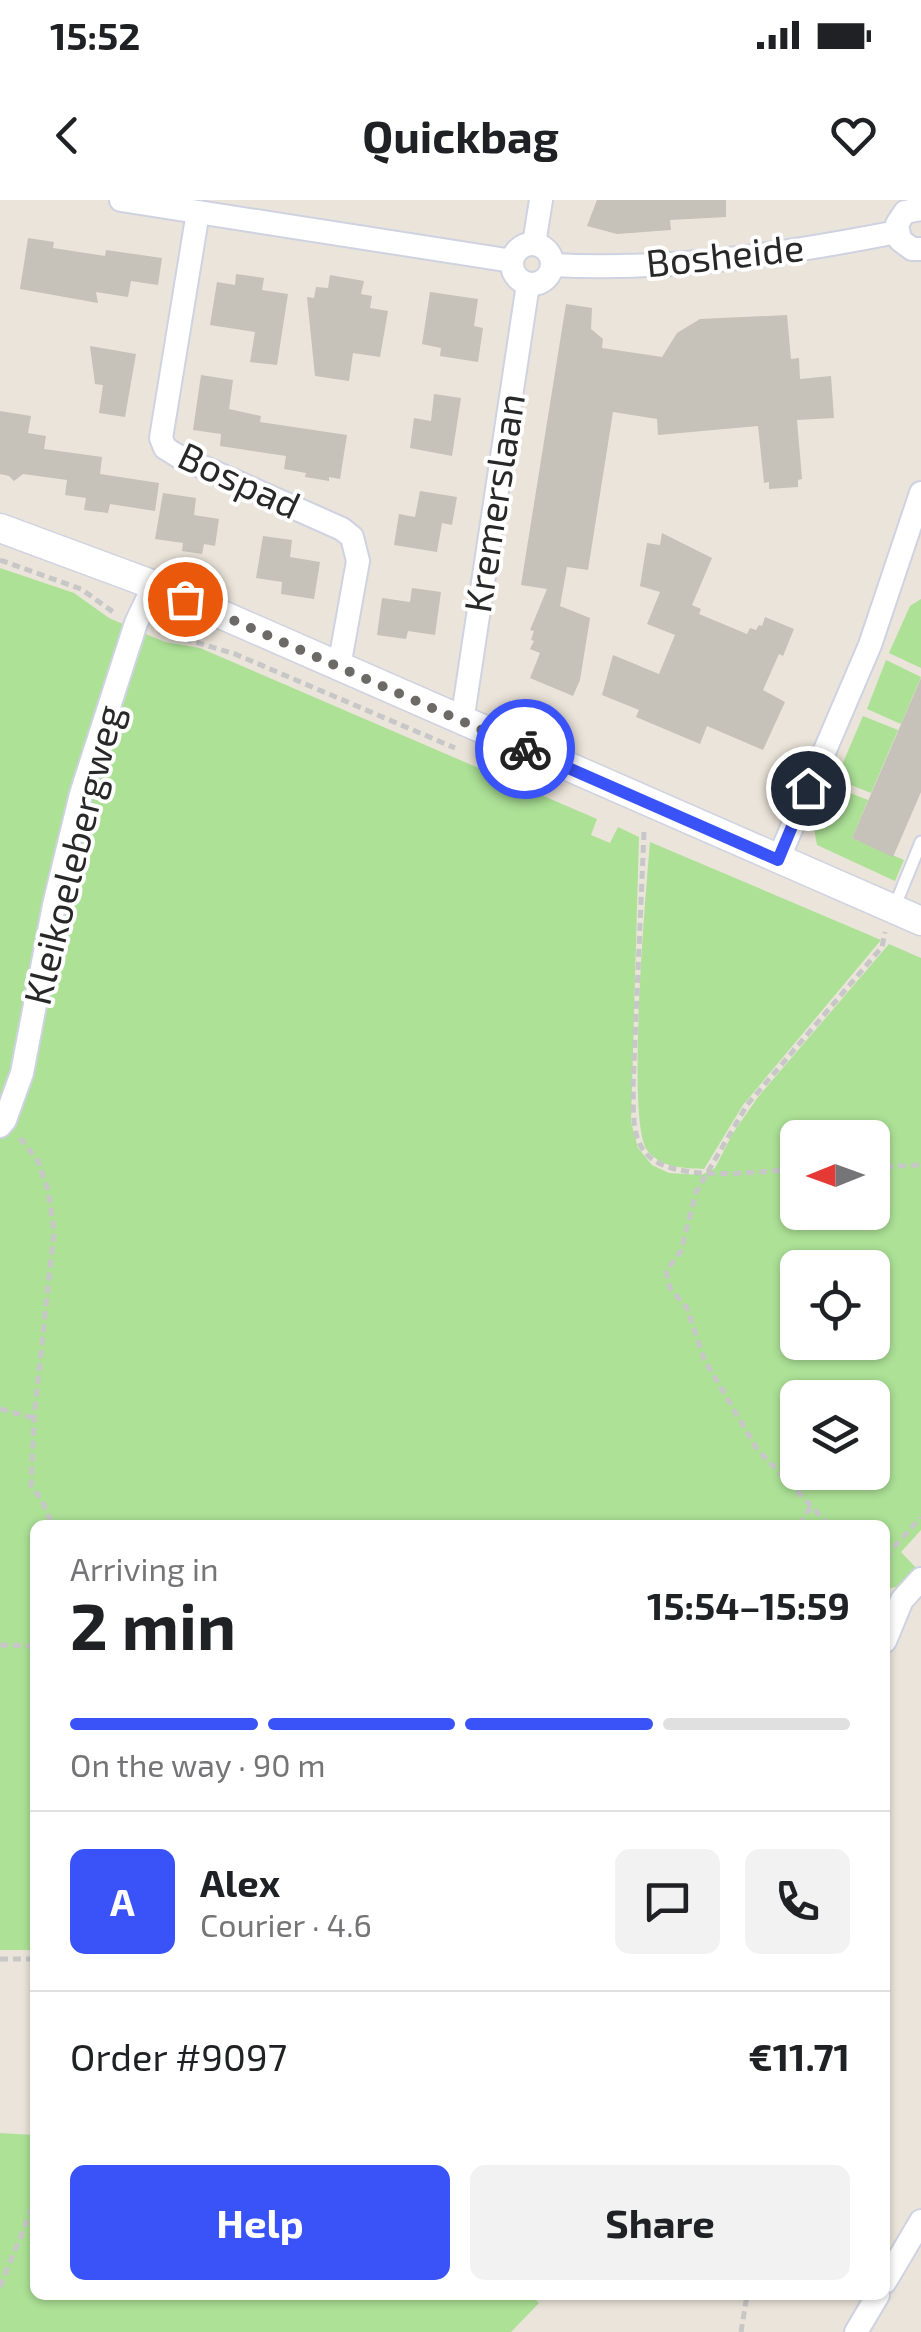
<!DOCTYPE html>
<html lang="en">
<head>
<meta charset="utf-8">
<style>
  :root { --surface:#fff; --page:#f2f2f2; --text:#202124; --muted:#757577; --line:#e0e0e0; --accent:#3953f8 }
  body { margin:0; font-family:"Exo 2",sans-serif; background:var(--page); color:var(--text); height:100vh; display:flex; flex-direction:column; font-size:38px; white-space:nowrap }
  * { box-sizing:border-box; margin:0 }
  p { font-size:32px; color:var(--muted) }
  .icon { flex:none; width:55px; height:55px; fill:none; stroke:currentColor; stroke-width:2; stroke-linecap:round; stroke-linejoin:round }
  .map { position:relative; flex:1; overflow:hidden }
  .sheet { position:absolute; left:30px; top:1320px; width:860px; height:780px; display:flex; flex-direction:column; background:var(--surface); border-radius:15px; box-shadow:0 2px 8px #0004 }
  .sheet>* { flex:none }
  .needle { width:65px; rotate:269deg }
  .controls { position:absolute; left:780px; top:920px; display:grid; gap:20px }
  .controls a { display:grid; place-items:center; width:110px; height:110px; border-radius:15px; background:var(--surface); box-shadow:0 2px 8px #0004; font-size:50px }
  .pin { position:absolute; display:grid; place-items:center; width:85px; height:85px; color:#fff; margin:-42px; border:5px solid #fff; border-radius:50%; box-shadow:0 2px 10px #0007 }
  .courier { position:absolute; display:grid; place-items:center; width:100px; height:100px; margin:-50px; border:8px solid #3953f8; border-radius:50%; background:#fff; color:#222; box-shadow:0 2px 12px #0007 }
  .head em { font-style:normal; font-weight:700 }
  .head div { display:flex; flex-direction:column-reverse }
  .head { display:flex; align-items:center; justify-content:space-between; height:170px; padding:0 40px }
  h1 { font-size:65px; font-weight:700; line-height:75px }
  .bar { display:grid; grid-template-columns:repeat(4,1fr); gap:15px 10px; align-content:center; height:120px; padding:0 40px }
  .bar i { height:12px; border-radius:8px; background:var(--line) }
  .bar .on { background:var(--accent) }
  .bar p { grid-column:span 4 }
  .line { display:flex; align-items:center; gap:25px; padding:0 40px; border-top:2px solid var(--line) }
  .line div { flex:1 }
  .round { display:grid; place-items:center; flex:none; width:105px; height:105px; border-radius:15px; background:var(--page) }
  .cta { display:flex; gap:20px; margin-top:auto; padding:20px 40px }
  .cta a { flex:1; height:115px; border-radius:15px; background:var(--accent); color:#fff; font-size:40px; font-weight:700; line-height:115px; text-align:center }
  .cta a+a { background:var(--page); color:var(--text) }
  .status { display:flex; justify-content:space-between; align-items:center; height:70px; padding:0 50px; background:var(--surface); direction:ltr }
  .status svg { height:28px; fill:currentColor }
  header { display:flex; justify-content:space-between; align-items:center; height:130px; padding:0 40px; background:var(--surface); font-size:45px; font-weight:700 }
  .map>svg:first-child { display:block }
  .green { fill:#ace196; fill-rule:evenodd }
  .building { fill:#c6c1b9 }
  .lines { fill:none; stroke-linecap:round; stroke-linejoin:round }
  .service-casing { stroke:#cfd2e1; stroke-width:15 }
  .minor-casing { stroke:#cfd2e1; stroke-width:26 }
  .tertiary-casing { stroke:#cfd2e1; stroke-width:31 }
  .path { stroke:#c7c7c7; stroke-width:5; stroke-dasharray:8 5; stroke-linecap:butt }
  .service { stroke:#fff; stroke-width:11 }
  .minor { stroke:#fff; stroke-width:22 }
  .tertiary { stroke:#fff; stroke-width:28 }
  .done { stroke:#6c6a66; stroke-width:10; stroke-dasharray:0 18 }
  .route { stroke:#3953f8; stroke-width:12 }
  .labels { text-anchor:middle; stroke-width:8; stroke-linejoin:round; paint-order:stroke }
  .street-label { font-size:38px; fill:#282828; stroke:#fff }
</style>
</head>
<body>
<div class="status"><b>15:52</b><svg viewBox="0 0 49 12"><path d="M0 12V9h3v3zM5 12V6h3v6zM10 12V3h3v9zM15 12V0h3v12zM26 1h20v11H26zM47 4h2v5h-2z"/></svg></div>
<header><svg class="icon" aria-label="back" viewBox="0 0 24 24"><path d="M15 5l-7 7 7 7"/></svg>Quickbag<svg class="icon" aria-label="heart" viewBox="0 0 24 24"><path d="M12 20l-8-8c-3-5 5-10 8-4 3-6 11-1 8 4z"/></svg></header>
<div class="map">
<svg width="921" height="2132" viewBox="0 0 921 2132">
  <rect width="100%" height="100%" fill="#ebe4da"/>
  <!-- green -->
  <g class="green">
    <path d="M0,368L74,393L109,418L141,432L165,442L200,448L597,619L591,635L610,643L618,627L639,637L631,922L638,948L652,965L669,973L701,975L715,968L733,933L758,897L889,744L921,758V1330L901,1352L917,1369L902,1385L885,1390V1325H35V1750H0ZM798,938H872V1012H798ZM798,1068H872V1142H798ZM798,1198H872V1272H798Z"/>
    <path d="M921,399V468L889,453L910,406Z"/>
    <path d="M886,460L921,477L901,524L867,509Z"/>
    <path d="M863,516L898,530L871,593L836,579Z"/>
    <path d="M832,586L868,600L852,638L904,660L895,681L817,645L814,629Z"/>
    <path d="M650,642L881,740L743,905L704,969C683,968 661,968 647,950C626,921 646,690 650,642Z"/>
    <path d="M0,1933L35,1935V2095H531L539,2103L511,2132H0Z"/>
  </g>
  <!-- building -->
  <g class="building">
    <path d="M597,0H726V17L670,20L671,30L617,34L587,26Z"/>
    <path d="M28,38L54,42L53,48L105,56L106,50L162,58L158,85L131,81L128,97L96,92L98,103L20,89Z"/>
    <path d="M236,74L264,78L262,90L288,94L277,165L250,162L255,132L210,125L217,82L235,85Z"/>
    <path d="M330,75L364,81L361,94L372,96L370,108L388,111L380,157L353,153L349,181L315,176L307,97L314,98L316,87L328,88Z"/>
    <path d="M430,92L478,99L474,126L483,128L478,162L440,156L441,148L422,144Z"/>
    <path d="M566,104L592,108L591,129L603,139L602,148L662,157L677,133L700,119L787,115L791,159L799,158L800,179L831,176L834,218L797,220L802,279L798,280V287L769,289V282L764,283L758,226L658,235L657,219L613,212L588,370L567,367L560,406L590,418L580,480L573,496L530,478L540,453L530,449L534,441L531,440L534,431L530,430L547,389L521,385Z"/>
    <path d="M90,146L136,154L125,217L99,213L103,185L95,184Z"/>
    <path d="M201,175L233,180L229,209L261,216L260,222L347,235L340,279L329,277V281L305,277L306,273L284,269L286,256L220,246L221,234L193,230Z"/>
    <path d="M434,194L461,198L452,256L410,248L414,218L431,221Z"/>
    <path d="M0,211L31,216L28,233L46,236L44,249L102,257L100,274L159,283L155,311L110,304L108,313L84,310L86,298L65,295L67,280L23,274L14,281L9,276L0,274Z"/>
    <path d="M420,291L457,297L452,325L442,323L437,352L394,345L399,314L415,317Z"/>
    <path d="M163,293L196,298L194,315L219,319L215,346L204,344L202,354L182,351L183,343L155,339Z"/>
    <path d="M662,333L712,358L692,405L701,409L699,414L747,434L750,428L756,430L759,425L762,426L765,417L794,429L783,456L779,454L763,490L785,502L763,550L707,526L700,544L636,517L639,510L602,495L613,455L659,474L675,435L647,424L660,392L640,386L647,343L660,345Z"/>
    <path d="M263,336L292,340L290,357L320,362L314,399L281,394L282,382L256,378Z"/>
    <path d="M412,388L441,392L435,435L408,431L406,439L377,435L382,398L410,402Z"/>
    <path d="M921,478V592L893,657L852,638Z"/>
  </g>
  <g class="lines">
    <!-- service casing -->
    <g class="service-casing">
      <path id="service" d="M894,708L921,642"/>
    </g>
    <!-- minor casing -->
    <g class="minor-casing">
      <g id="minor">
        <path d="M121,0L512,61"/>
        <path d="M921,9L905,12L897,24L900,40L912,49H921"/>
        <path d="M198,12L161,238L165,248L178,256L342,329L352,337L358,361L339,467"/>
        <path d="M534,44L541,0"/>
        <circle cx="532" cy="64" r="20"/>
        <path d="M552,65C672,71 779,55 897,32"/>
        <path d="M462,522L528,84"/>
        <path d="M778,660L870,445L921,293"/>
        <path d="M0,926L5,920L22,873L54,705L81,594L136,423L154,385"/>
        <path d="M885,1441L902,1400L921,1379"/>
        <path d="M885,2082L921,2021"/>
        <path d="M856,2132L878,2095"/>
      </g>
    </g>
    <!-- tertiary casing -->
    <g class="tertiary-casing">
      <path id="tertiary" d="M0,328L154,385L921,721"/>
    </g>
    <!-- path -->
    <g class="path">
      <path d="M0,360L81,389L116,414"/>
      <path d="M159,431L235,454L455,548"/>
      <path d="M644,632L633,887C634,907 631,930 642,948C664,986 759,971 798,969"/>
      <path d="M20,938L38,961L48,990L54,1031L34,1218L31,1286L42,1300L52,1325"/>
      <path d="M872,967L921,965"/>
      <path d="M0,1209L34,1218"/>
      <path d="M799,1325L811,1306"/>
      <path d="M829,1325L757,1249L704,1159L687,1108L670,1088L666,1071L681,1051L696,992L747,905L882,747L885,732"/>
      <path d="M885,1357L921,1317"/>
      <path d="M0,1445L35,1446"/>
      <path d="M0,1759H35"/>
      <path d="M0,2087L35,2001"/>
      <path d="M741,2132L747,2095"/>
    </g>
    <!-- service -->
    <use href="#service" class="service"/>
    <!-- minor -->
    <use href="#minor" class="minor"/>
    <!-- tertiary -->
    <use href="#tertiary" class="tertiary"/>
  </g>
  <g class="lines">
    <!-- done -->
    <path class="done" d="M185,399L525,549"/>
    <!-- route -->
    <path class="route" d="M525,549L778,660L808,588"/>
  </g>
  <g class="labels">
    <!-- street labels -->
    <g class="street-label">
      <text transform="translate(725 56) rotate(-6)" y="13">Bosheide</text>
      <text transform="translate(239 281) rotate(25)" y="13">Bospad</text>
      <text transform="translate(495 303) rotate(-81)" y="13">Kremerslaan</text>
      <text transform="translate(74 655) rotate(-76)" y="13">Kleikoelebergweg</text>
    </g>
  </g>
</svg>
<div class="controls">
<a><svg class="needle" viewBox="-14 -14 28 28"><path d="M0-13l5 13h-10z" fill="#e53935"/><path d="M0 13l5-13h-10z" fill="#757577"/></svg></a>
<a><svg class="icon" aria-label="locate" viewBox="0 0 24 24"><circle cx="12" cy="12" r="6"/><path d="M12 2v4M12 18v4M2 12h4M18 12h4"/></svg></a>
<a><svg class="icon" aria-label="layers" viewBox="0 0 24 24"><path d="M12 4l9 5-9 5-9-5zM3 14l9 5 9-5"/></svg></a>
</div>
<div class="pin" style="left:185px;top:399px;background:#ea580c"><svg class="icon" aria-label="bag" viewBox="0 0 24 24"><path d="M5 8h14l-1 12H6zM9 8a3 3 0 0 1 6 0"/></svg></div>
<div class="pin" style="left:808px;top:588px;background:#1f2937"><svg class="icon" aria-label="home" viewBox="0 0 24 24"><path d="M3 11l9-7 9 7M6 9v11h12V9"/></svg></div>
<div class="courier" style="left:525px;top:549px"><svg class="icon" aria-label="bike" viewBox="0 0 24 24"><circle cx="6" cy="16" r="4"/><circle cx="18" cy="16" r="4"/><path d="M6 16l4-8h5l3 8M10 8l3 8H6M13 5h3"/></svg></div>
<section class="sheet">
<div class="head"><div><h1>2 min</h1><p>Arriving in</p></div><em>15:54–15:59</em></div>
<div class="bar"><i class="on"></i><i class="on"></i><i class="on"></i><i></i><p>On the way · 90 m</p></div>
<div class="line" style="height:180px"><b class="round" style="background:var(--accent);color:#fff">A</b><div><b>Alex</b><p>Courier · 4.6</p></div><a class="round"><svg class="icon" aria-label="chat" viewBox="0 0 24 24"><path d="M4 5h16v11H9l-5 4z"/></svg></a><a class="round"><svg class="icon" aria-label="phone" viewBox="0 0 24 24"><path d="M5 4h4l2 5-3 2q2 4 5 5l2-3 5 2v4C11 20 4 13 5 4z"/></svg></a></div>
<div class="line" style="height:130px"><div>Order #9097</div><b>€11.71</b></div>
<div class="cta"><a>Help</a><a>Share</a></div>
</section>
</div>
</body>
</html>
